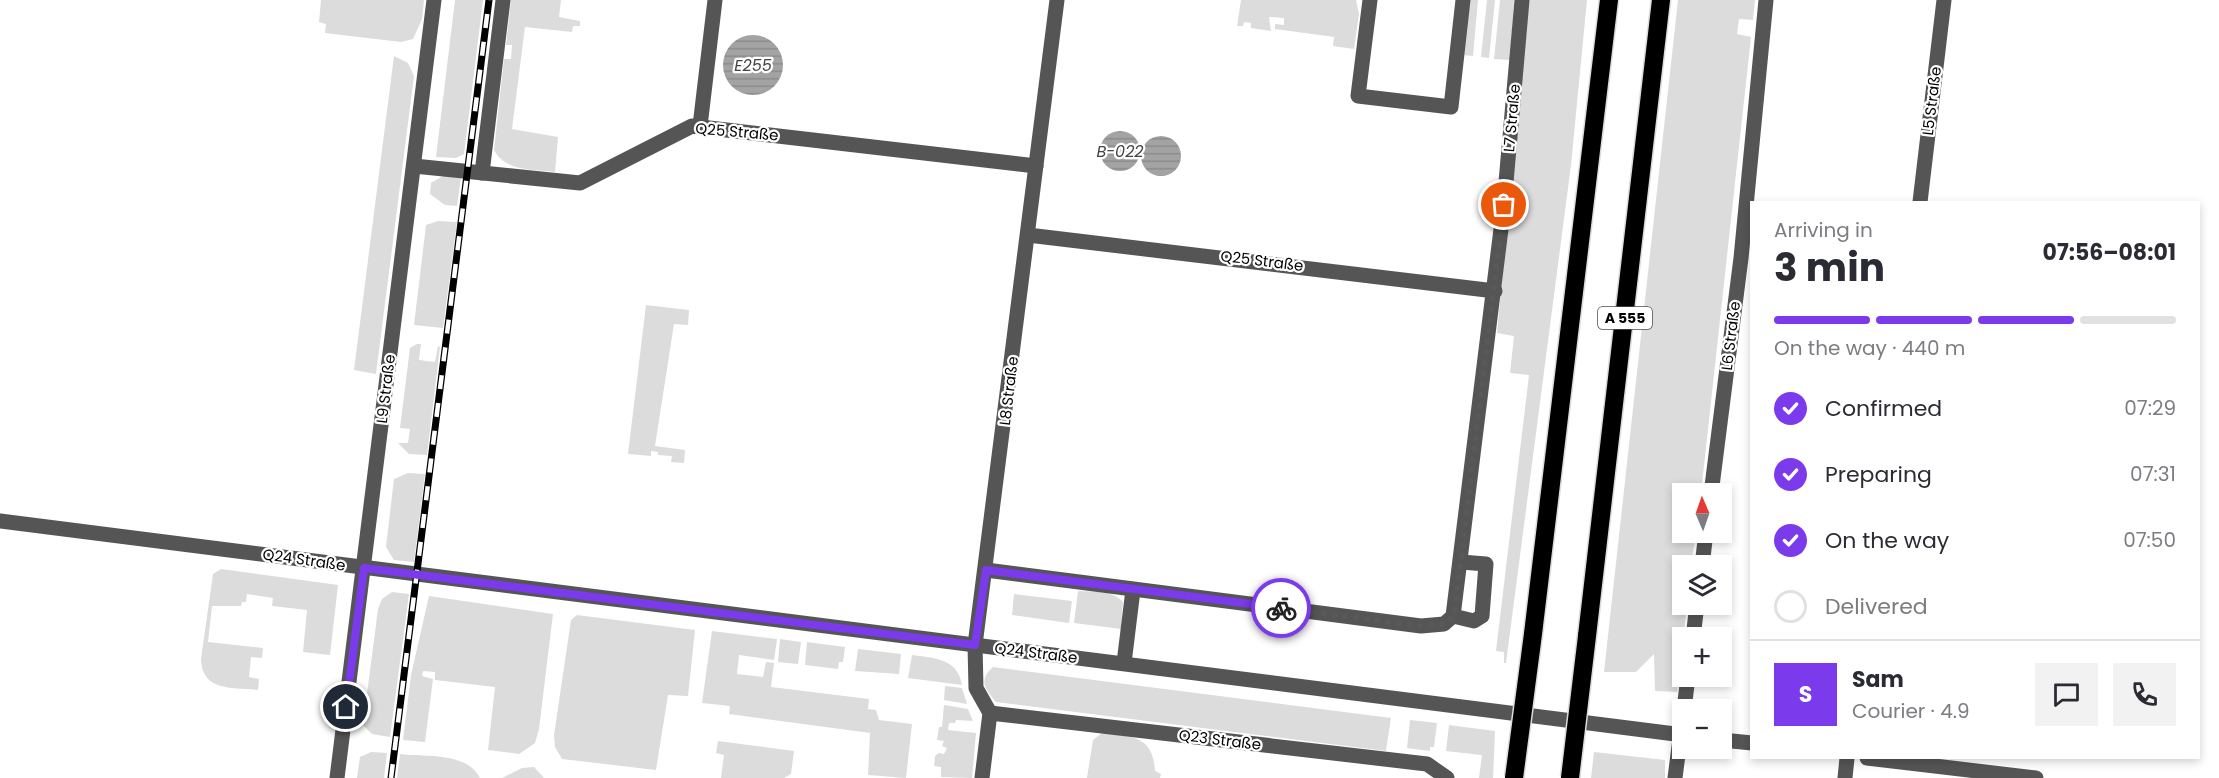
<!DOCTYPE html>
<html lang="en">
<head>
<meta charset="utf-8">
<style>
  :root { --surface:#fff; --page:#f2f2f3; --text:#2b2b33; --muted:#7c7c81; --line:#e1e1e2; --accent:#7c3aed }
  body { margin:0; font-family:Poppins,sans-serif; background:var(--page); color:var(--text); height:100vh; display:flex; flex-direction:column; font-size:22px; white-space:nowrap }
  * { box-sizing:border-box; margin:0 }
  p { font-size:20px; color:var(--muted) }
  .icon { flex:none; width:33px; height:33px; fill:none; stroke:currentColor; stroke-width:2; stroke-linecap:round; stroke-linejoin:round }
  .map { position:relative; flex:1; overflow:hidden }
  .drawer { position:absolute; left:1750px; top:201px; width:450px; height:558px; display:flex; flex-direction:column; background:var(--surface); border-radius:0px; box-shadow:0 3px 9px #0003 }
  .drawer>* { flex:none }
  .needle { width:39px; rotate:358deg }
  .controls { position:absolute; left:1672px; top:483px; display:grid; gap:12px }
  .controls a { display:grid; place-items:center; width:60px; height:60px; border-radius:0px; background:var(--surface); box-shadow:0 3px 9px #0003; font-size:30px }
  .pin { position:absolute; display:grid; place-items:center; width:51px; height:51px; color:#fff; margin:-26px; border:3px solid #fff; border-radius:50%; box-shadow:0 2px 6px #0007 }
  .courier { position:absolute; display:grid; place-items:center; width:60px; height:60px; margin:-30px; border:4px solid #7c3aed; border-radius:50%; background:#fff; color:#222; box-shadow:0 2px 8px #0007 }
  .overview em { font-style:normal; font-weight:700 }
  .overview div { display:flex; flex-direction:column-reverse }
  .overview { display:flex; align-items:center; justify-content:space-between; height:102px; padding:0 24px }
  h1 { font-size:39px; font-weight:700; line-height:45px }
  .bar { display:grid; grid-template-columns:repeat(4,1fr); gap:9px 6px; align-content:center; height:72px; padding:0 24px }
  .bar i { height:8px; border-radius:4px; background:var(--line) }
  .bar .current { background:var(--accent) }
  .bar p { grid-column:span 4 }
  .line { display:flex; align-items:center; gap:15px; padding:0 24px; border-top:2px solid var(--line) }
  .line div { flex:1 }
  .round { display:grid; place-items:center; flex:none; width:63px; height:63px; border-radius:0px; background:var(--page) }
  ol { padding:0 24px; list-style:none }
  li { display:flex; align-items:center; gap:18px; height:66px }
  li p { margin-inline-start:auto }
  li .icon { padding:6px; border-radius:50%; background:var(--accent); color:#fff; stroke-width:4 }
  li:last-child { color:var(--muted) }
  li i { width:33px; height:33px; border:3px solid var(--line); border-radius:50% }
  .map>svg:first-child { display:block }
  .green { fill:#dcdcdc }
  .water { fill:url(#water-rules) }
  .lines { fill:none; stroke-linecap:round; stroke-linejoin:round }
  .highway-casing { stroke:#dbdbdb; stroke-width:21 }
  .minor { stroke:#555; stroke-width:15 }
  .highway { stroke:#000; stroke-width:18 }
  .rail-casing { stroke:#000; stroke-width:7 }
  .rail { stroke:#fff; stroke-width:4.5; stroke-dasharray:14; stroke-linecap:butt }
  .highway-bridge-casing { stroke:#dbdbdb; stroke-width:21; stroke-linecap:butt }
  .highway-bridge { stroke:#000; stroke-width:18 }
  .done { stroke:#595959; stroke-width:6; stroke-dasharray:0 10.8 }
  .route { stroke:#7c3aed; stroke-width:8 }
  .labels { text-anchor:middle; stroke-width:4.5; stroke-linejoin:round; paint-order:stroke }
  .shield { fill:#fff; stroke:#4c4c4c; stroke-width:1.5 }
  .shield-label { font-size:14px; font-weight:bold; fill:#000 }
  .street-label { font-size:15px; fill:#000; stroke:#fff }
  .water-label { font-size:16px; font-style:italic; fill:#444; stroke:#fff }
</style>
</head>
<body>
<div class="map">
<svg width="2219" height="778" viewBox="0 0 2219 778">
  <defs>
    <pattern id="water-rules" width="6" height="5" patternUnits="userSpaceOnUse" patternTransform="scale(1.5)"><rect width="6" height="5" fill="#a3a3a3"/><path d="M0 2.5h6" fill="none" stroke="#8b8b8b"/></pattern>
  </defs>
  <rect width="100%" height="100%" fill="#fff"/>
  <!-- green -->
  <g class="green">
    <path d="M321,0H424L422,19L413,39L401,42L325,33L326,24L319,22Z"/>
    <path d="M455,0H483L464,154L456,158L436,157Z"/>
    <path d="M511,0H561L559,17L580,21V26H573L572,32L525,27L512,129L558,137L555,172C532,169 506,172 494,150L504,59H511L512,45H506Z"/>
    <path d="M1241,0H1356L1359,14L1354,49L1333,46L1334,37L1275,29V24L1284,25V18L1269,17L1271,31L1251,28V23L1244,22L1243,26H1237Z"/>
    <path d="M1469,0H1478L1473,56L1462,55Z"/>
    <path d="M1487,0H1495L1489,58L1481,57Z"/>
    <path d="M1500,0H1514L1510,60L1494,59Z"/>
    <path d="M1528,0H1587L1571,165L1506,663H1504V652L1496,651L1529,375L1510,373L1514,336L1497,333Z"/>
    <path d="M1678,0H1755L1753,20L1739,19L1737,34L1751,37L1701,493L1683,494V532L1696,533L1691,565L1683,566V604L1687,605L1677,692L1655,691L1654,654L1636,672H1604Z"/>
    <path d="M394,56L408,63L414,76L376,374L354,370Z"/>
    <path d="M443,176L461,177L457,206L445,205L430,194L431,183Z"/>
    <path d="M438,221L457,222L443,328L414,325L426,225Z"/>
    <path d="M646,305L689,310L688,325L674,324L655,446L685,450L684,463L671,462L672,456L658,455V452L651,451V456L628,454Z"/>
    <path d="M417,344H421L419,360L435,362L438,346L440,347L427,455L409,454L398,443H408L410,429L400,428L410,348Z"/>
    <path d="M408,473L425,474L414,562L394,560L386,547L394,479Z"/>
    <path d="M221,569L338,585L330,655L303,652L307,610L272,606L273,598L247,594L246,602H242L241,606H212L208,642L263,648L262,658L251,657L249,677L259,679L258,690C232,687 202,692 201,659L213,574Z"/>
    <path d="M1078,591C1092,592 1113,590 1123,602L1121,629L1074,623Z"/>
    <path d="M392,592L409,594L390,737L372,734L363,725L378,609L382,599Z"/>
    <path d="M1014,594L1072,601L1069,623L1012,615Z"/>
    <path d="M429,596L553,614L539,729L535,743L519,754L488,750L495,687L435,680V672L423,671L422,676L433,679L425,742L403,740L411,675Z"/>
    <path d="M577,615L695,630L688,696L668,695L656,770L562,759L555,747L554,735L571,620Z"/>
    <path d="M712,631L777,639L774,660L739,655L737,674L763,677L766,662L774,663L771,687L869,699L868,709L876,710L879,720L912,724L906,778L868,775L870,733L729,714L730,706L702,703Z"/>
    <path d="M780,639L801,642L798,664L778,662Z"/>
    <path d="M807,642L845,647L843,662H839L838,669L805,665Z"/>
    <path d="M858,649L901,654L899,674L855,671Z"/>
    <path d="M912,655C933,658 958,658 962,685L908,678Z"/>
    <path d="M993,667L1391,718L1386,751L996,702C985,689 978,680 993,667Z"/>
    <path d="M945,686L962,688L967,704L944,700Z"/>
    <path d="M944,705L968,709L973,721L956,720L955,723H949L948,730L976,733L972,778L941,777V767L934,766L935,756L939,753L944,754L947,748L942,746L944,741L937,740L939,727H942Z"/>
    <path d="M1410,720L1437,723L1434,747H1430V751L1407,748Z"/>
    <path d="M1449,725L1495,731L1493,778H1479L1482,755L1446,751Z"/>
    <path d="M1102,733C1132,737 1153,735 1155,771L1161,774L1160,778H1087L1093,740Z"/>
    <path d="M718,741L794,751L791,774L784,778H721L724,755L716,753Z"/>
    <path d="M371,752L387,753L384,778H357L360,757Z"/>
    <path d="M1594,752L1665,760V778H1591Z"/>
    <path d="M400,754C426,757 467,752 480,778H397Z"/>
    <path d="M534,767L544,778H502L522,768Z"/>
  </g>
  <!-- water -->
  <g class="water">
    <circle cx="753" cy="65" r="30"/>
    <circle cx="1120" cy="151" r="20"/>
    <circle cx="1161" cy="156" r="20"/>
  </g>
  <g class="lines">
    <!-- highway casing -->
    <g class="highway-casing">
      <g id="highway">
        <path d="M1533,634L1609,0"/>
        <path d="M1587,636L1661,0"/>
      </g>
    </g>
    <!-- minor -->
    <g class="minor">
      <path d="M1370,0L1358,96L1451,107L1463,0"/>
      <path d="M700,126L715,0"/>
      <path d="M414,166L580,183L692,126L1036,166"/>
      <path d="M482,173L503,0"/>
      <path d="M1920,202L1944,0"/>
      <path d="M1028,235L1495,291"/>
      <path d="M1711,494L1741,258L1766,0"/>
      <path d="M0,521L1683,735"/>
      <path d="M1702,566L1706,532"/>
      <path d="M986,570L1421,626L1444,624L1453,616L1504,205L1522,0"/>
      <path d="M1453,616L1474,621L1482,616L1486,564L1461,562"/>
      <path d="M1693,638L1697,604"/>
      <path d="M1124,663L1133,590"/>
      <path d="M1684,710L1688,676"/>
      <path d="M990,713L1427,764L1447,778"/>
      <path d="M1722,740L1752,743"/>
      <path d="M1867,758L2036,778"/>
      <path d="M337,778L434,0"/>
      <path d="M982,778L990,713L976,688L975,645L1057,0"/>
      <path d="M1675,778L1683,715"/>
      <path d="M1845,778L1847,758"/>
    </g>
    <!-- highway -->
    <use href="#highway" class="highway"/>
    <!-- rail casing -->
    <g class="rail-casing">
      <path id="rail" d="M391,778L489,0"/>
    </g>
    <!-- rail -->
    <use href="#rail" class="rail"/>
    <!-- highway-bridge casing -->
    <g class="highway-bridge-casing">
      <g id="highway-bridge">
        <path d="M1514,778L1533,634"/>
        <path d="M1570,778L1587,636"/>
      </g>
    </g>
    <!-- highway-bridge -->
    <use href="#highway-bridge" class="highway-bridge"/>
  </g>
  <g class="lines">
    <!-- done -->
    <path class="done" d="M1281,608L1421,626L1444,624L1454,616L1504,205"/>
    <!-- route -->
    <path class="route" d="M346,707L364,568L975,645L986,570L1281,608"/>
  </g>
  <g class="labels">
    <!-- shield labels -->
    <rect class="shield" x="1598" y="307" width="54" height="22" rx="4.5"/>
    <g class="shield-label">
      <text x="1625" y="323">A 555</text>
    </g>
    <!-- street labels -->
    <g class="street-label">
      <text transform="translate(1932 101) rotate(-83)" y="5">L5 Straße</text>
      <text transform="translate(1512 118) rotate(-85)" y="5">L7 Straße</text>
      <text transform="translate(737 132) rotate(5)" y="5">Q25 Straße</text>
      <text transform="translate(1262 261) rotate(7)" y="5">Q25 Straße</text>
      <text transform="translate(1731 336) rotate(-83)" y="5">L6 Straße</text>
      <text transform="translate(386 389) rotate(-83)" y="5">L9 Straße</text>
      <text transform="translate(1009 391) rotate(-83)" y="5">L8 Straße</text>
      <text transform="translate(304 560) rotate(8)" y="5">Q24 Straße</text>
      <text transform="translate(1036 653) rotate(7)" y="5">Q24 Straße</text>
      <text transform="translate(1220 740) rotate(7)" y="5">Q23 Straße</text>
    </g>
    <!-- water labels -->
    <g class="water-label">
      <text x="753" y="71">E255</text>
      <text x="1120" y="157">B-022</text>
    </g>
  </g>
</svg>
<div class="controls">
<a><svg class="needle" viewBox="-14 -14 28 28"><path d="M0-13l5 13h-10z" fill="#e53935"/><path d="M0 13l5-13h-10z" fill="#7c7c81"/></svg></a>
<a><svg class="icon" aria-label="layers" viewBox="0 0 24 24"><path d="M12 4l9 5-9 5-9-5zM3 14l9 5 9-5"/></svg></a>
<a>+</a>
<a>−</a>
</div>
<div class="pin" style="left:1504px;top:205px;background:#ea580c"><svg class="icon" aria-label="bag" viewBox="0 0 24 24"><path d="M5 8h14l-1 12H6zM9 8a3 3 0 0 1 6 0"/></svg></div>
<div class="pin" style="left:346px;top:707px;background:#1f2937"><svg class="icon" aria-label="home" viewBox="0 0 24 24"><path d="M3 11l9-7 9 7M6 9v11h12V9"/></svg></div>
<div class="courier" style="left:1281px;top:608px"><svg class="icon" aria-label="bike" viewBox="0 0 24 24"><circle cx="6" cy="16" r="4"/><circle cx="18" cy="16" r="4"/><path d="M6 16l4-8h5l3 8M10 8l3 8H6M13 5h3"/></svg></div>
<section class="drawer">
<div class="overview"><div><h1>3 min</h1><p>Arriving in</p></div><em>07:56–08:01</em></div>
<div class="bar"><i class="current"></i><i class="current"></i><i class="current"></i><i></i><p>On the way · 440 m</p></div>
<ol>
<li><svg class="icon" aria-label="check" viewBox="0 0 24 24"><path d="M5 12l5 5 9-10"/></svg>Confirmed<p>07:29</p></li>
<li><svg class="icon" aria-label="check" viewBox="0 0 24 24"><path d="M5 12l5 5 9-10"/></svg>Preparing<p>07:31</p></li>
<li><svg class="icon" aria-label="check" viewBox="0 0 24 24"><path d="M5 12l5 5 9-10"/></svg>On the way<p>07:50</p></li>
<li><i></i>Delivered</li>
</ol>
<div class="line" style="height:108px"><b class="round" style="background:var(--accent);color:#fff">S</b><div><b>Sam</b><p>Courier · 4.9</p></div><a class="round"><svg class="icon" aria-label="chat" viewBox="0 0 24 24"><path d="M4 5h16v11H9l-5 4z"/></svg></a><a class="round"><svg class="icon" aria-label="phone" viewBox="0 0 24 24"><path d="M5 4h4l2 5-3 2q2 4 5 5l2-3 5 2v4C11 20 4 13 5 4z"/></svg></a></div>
</section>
</div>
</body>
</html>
